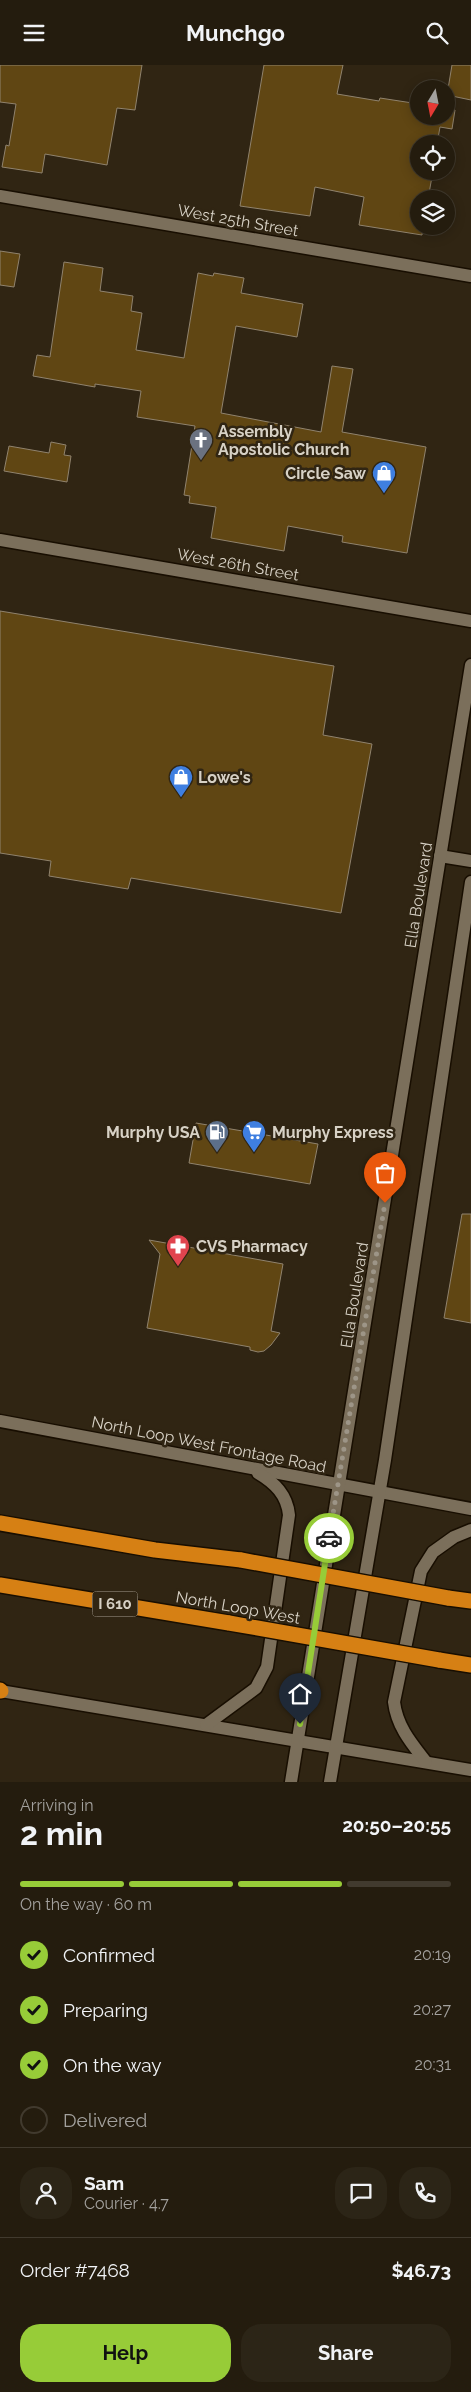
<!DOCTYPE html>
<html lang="en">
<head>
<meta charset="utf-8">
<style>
  :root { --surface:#241c0e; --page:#2c2517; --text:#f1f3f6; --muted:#a3a19e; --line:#413a2e; --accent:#97cc38 }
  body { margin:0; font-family:Raleway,sans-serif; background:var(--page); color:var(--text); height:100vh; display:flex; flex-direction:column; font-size:19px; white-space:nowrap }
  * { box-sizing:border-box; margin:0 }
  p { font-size:16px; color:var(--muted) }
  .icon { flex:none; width:28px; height:28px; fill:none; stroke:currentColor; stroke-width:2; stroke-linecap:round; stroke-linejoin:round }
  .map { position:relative; height:1717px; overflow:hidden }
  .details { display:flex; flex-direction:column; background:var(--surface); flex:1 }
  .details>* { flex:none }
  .needle { width:32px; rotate:190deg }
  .controls { position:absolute; left:410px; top:15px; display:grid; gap:10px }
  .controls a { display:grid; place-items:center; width:45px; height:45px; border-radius:50%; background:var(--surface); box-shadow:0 2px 12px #0003,0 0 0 1px var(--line); font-size:25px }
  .pin { position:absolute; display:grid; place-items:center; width:42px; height:42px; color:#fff; margin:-51px -21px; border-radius:50% 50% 50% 0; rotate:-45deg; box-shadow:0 0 5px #0007 }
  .pin .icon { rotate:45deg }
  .courier { position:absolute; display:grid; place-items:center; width:50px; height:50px; margin:-25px; border:4px solid #97cc38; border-radius:50%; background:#fff; color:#222; box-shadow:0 1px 6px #0007 }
  .overview em { font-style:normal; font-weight:700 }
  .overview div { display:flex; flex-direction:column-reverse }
  .overview { display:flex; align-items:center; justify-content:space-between; height:85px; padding:0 20px }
  h1 { font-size:32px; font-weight:700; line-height:38px }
  .bar { display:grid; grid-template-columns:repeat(4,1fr); gap:8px 5px; align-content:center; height:60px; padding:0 20px }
  .bar i { height:6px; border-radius:4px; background:var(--line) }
  .bar .current { background:var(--accent) }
  .bar p { grid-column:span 4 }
  .line { display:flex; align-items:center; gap:12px; padding:0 20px; border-top:1px solid var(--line) }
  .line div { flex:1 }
  .round { display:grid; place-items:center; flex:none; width:52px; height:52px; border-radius:20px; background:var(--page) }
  ol { padding:0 20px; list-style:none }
  li { display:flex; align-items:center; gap:15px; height:55px }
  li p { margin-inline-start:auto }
  li .icon { padding:5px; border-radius:50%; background:var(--accent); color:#111; stroke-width:4 }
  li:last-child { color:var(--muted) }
  li i { width:28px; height:28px; border:2px solid var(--line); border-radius:50% }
  .button { display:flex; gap:10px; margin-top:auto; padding:10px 20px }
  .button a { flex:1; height:58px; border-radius:20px; background:var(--accent); color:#111; font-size:20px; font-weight:700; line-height:58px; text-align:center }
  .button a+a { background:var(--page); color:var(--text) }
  header { display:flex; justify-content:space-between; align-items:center; height:65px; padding:0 20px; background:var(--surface); font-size:22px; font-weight:700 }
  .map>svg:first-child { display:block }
  .building { fill:#604613; stroke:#90836e }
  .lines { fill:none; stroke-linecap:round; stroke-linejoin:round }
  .street-casing { stroke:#180e01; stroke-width:15 }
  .secondary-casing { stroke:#180e01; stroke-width:15 }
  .highway-casing { stroke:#180e01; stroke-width:18 }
  .street { stroke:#7b6f5b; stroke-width:12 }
  .secondary { stroke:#7b6f5b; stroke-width:12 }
  .highway { stroke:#d68014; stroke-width:15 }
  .highway-bridge-casing { stroke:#180e01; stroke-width:18; stroke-linecap:butt }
  .highway-bridge { stroke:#d68014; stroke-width:15 }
  .done { stroke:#9d9587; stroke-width:5; stroke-dasharray:0 9 }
  .route { stroke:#97cc38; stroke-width:6 }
  .labels { text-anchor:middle; stroke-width:5; stroke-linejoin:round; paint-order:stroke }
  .shield { fill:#302513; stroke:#a59d90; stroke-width:1 }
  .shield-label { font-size:15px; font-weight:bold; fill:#d7d1c5 }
  .street-label { font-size:16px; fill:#d7d1c5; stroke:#302513 }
  .poi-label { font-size:16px; font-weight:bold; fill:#d7d1c5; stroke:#302513; text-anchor:start }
</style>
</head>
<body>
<header><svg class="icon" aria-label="menu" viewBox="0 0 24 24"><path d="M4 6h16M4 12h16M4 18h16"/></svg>Munchgo<svg class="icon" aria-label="search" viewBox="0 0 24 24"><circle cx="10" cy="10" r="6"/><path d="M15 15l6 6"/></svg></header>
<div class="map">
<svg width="471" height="1717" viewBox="0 0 471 1717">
  <rect width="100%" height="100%" fill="#302513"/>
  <!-- building -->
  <g class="building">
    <path d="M0,0H142L135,45L117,43L107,100L45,89L42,108L2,102L6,80L9,81L16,39L0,37Z"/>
    <path d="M264,0H343L337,29L379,36L380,33L419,39V51H446V43L455,45L452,64L440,62L437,79H419V106H433L428,134H419V161H423L422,170L359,160L364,132L315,122L310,151L240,141Z"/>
    <path d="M452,0H471V35L447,30Z"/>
    <path d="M0,186L20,189L14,222L0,220Z"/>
    <path d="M64,197L103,203L100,226L133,231L131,246L142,248L136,285L184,293L198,208L213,211L214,208L244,213L241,228L303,239L297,272L236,261L221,348L321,367L332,301L353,304L342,367L426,382L407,488L342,477L343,471L288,461L284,486L211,473L216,442L189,438L190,431L184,430L195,361L137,352L141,326L95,319V322L33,311L37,290L50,292Z"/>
    <path d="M51,377L66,380L64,390L71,391L67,417L4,406L9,381L49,388Z"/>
    <path d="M0,546L334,601L323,670L372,679L341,848L131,813L128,824L49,811L51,796L0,788Z"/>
    <path d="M196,1058L318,1079L310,1119L189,1098Z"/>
    <path d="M462,1149H471V1258L444,1253Z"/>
    <path d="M149,1175L283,1199L271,1266L280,1268L271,1280L264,1286L258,1287L250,1285V1282L147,1263L160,1189Z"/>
  </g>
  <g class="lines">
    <!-- street casing -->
    <g class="street-casing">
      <g id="street">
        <path d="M0,131L471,211"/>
        <path d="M0,475L471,556"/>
        <path d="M440,791L471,796"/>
      </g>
    </g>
    <!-- secondary casing -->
    <g class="secondary-casing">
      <g id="secondary">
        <path d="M0,1356L471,1444"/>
        <path d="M0,1626L471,1705"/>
        <path d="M206,1660L256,1623L267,1602L289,1450C287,1430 275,1418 258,1408"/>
        <path d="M426,1697C412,1679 397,1662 394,1637L421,1506L433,1487L454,1472L471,1465"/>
        <path d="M291,1717L471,600"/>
        <path d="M330,1717L385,1395L471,817"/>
      </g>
    </g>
    <!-- highway casing -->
    <g class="highway-casing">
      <g id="highway">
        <path d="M0,1458L155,1485L241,1495"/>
        <path d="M0,1520L229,1558"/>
        <path d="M448,1533L471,1536"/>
        <path d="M439,1595L471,1600"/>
        <path d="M0,1625L1,1626"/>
      </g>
    </g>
    <!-- street -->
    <use href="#street" class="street"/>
    <!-- secondary -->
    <use href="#secondary" class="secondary"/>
    <!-- highway -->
    <use href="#highway" class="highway"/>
    <!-- highway-bridge casing -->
    <g class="highway-bridge-casing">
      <g id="highway-bridge">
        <path d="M241,1495L448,1533"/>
        <path d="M229,1558L439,1595"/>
      </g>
    </g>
    <!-- highway-bridge -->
    <use href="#highway-bridge" class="highway-bridge"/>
  </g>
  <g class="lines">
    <!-- done -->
    <path class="done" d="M329,1473L385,1138"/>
    <!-- route -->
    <path class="route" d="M300,1659L329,1473"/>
  </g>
  <!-- icons -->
  <defs>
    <g id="church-pin" transform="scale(1.25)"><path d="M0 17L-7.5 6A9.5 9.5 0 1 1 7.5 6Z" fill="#6b7280" stroke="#302513"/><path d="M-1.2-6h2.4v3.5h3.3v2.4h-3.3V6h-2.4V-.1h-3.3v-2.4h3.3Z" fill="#fff"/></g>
    <g id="shop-pin" transform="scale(1.25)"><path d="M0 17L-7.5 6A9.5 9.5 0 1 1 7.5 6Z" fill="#3f7fe0" stroke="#302513"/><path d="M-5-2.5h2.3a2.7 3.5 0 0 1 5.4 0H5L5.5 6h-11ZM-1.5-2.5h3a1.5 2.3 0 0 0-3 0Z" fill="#fff"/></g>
    <g id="fuel-pin" transform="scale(1.25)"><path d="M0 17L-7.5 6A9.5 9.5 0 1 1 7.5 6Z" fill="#5c6f8a" stroke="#302513"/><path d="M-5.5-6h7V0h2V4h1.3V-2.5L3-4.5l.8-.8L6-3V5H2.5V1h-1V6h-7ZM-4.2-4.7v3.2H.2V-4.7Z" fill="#fff"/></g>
    <g id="supermarket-pin" transform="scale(1.25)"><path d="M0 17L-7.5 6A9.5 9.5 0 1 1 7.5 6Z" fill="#3f7fe0" stroke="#302513"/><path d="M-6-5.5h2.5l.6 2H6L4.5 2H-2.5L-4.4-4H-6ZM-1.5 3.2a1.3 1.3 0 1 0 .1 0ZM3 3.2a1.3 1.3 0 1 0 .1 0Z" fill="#fff"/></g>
    <g id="pharmacy-pin" transform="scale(1.25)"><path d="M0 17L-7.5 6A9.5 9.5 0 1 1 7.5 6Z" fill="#e0444e" stroke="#302513"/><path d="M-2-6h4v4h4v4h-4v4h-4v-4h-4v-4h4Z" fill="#fff"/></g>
  </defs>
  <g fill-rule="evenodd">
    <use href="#church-pin" x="201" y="375"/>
    <use href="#shop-pin" x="384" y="408"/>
    <use href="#shop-pin" x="181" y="712"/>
    <use href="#fuel-pin" x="217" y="1067"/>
    <use href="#supermarket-pin" x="254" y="1067"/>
    <use href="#pharmacy-pin" x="178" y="1181"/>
  </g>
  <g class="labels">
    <!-- shield labels -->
    <rect class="shield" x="92.5" y="1526.5" width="45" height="25" rx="4"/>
    <g class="shield-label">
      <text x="115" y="1544">I 610</text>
    </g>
    <!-- street labels -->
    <g class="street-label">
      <text transform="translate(238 155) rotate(10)" y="6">West 25th Street</text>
      <text transform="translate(238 499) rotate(10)" y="6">West 26th Street</text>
      <text transform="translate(418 830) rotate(-81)" y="6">Ella Boulevard</text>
      <text transform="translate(354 1230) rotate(-81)" y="6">Ella Boulevard</text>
      <text transform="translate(209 1379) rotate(11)" y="6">North Loop West Frontage Road</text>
      <text transform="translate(238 1542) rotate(10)" y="6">North Loop West</text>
    </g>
    <!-- poi labels -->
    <g class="poi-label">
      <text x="218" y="372">Assembly<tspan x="218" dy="18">Apostolic Church</tspan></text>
      <text x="366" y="414" text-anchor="end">Circle Saw</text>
      <text x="198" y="718">Lowe's</text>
      <text x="200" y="1073" text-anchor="end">Murphy USA</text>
      <text x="272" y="1073">Murphy Express</text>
      <text x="196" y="1187">CVS Pharmacy</text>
    </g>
  </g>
</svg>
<div class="controls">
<a><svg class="needle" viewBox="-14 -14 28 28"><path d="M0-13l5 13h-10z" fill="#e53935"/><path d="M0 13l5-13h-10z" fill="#a3a19e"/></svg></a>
<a><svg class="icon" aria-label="locate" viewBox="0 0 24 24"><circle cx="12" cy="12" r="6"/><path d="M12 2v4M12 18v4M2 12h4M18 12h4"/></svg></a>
<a><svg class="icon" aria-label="layers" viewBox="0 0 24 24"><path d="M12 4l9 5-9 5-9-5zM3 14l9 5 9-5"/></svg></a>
</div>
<div class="pin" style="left:385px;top:1138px;background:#ea580c"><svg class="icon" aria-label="bag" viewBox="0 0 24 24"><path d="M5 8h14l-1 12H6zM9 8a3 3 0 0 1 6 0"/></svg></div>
<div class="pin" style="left:300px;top:1659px;background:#1f2937"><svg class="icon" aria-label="home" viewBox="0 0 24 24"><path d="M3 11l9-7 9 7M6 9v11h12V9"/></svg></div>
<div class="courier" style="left:329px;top:1473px"><svg class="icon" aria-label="car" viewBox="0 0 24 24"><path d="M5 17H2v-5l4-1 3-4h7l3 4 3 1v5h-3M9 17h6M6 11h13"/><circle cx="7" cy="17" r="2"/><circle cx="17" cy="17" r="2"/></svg></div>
</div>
<section class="details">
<div class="overview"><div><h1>2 min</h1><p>Arriving in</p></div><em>20:50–20:55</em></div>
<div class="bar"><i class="current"></i><i class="current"></i><i class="current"></i><i></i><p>On the way · 60 m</p></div>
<ol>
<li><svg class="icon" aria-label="check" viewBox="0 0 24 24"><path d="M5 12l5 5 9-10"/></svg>Confirmed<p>20:19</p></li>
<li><svg class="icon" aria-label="check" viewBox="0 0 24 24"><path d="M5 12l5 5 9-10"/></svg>Preparing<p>20:27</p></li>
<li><svg class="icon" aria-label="check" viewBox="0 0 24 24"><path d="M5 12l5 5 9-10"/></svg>On the way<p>20:31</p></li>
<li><i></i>Delivered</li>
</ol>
<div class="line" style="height:90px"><a class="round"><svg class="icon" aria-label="person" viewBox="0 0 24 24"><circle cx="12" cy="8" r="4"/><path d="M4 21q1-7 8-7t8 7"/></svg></a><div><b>Sam</b><p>Courier · 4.7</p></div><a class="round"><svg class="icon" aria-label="chat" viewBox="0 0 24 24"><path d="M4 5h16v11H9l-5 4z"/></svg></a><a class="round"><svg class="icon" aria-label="phone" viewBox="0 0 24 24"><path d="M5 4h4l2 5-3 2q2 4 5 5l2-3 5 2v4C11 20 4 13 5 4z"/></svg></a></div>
<div class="line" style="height:65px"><div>Order #7468</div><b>$46.73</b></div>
<div class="button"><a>Help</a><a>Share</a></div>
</section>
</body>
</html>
